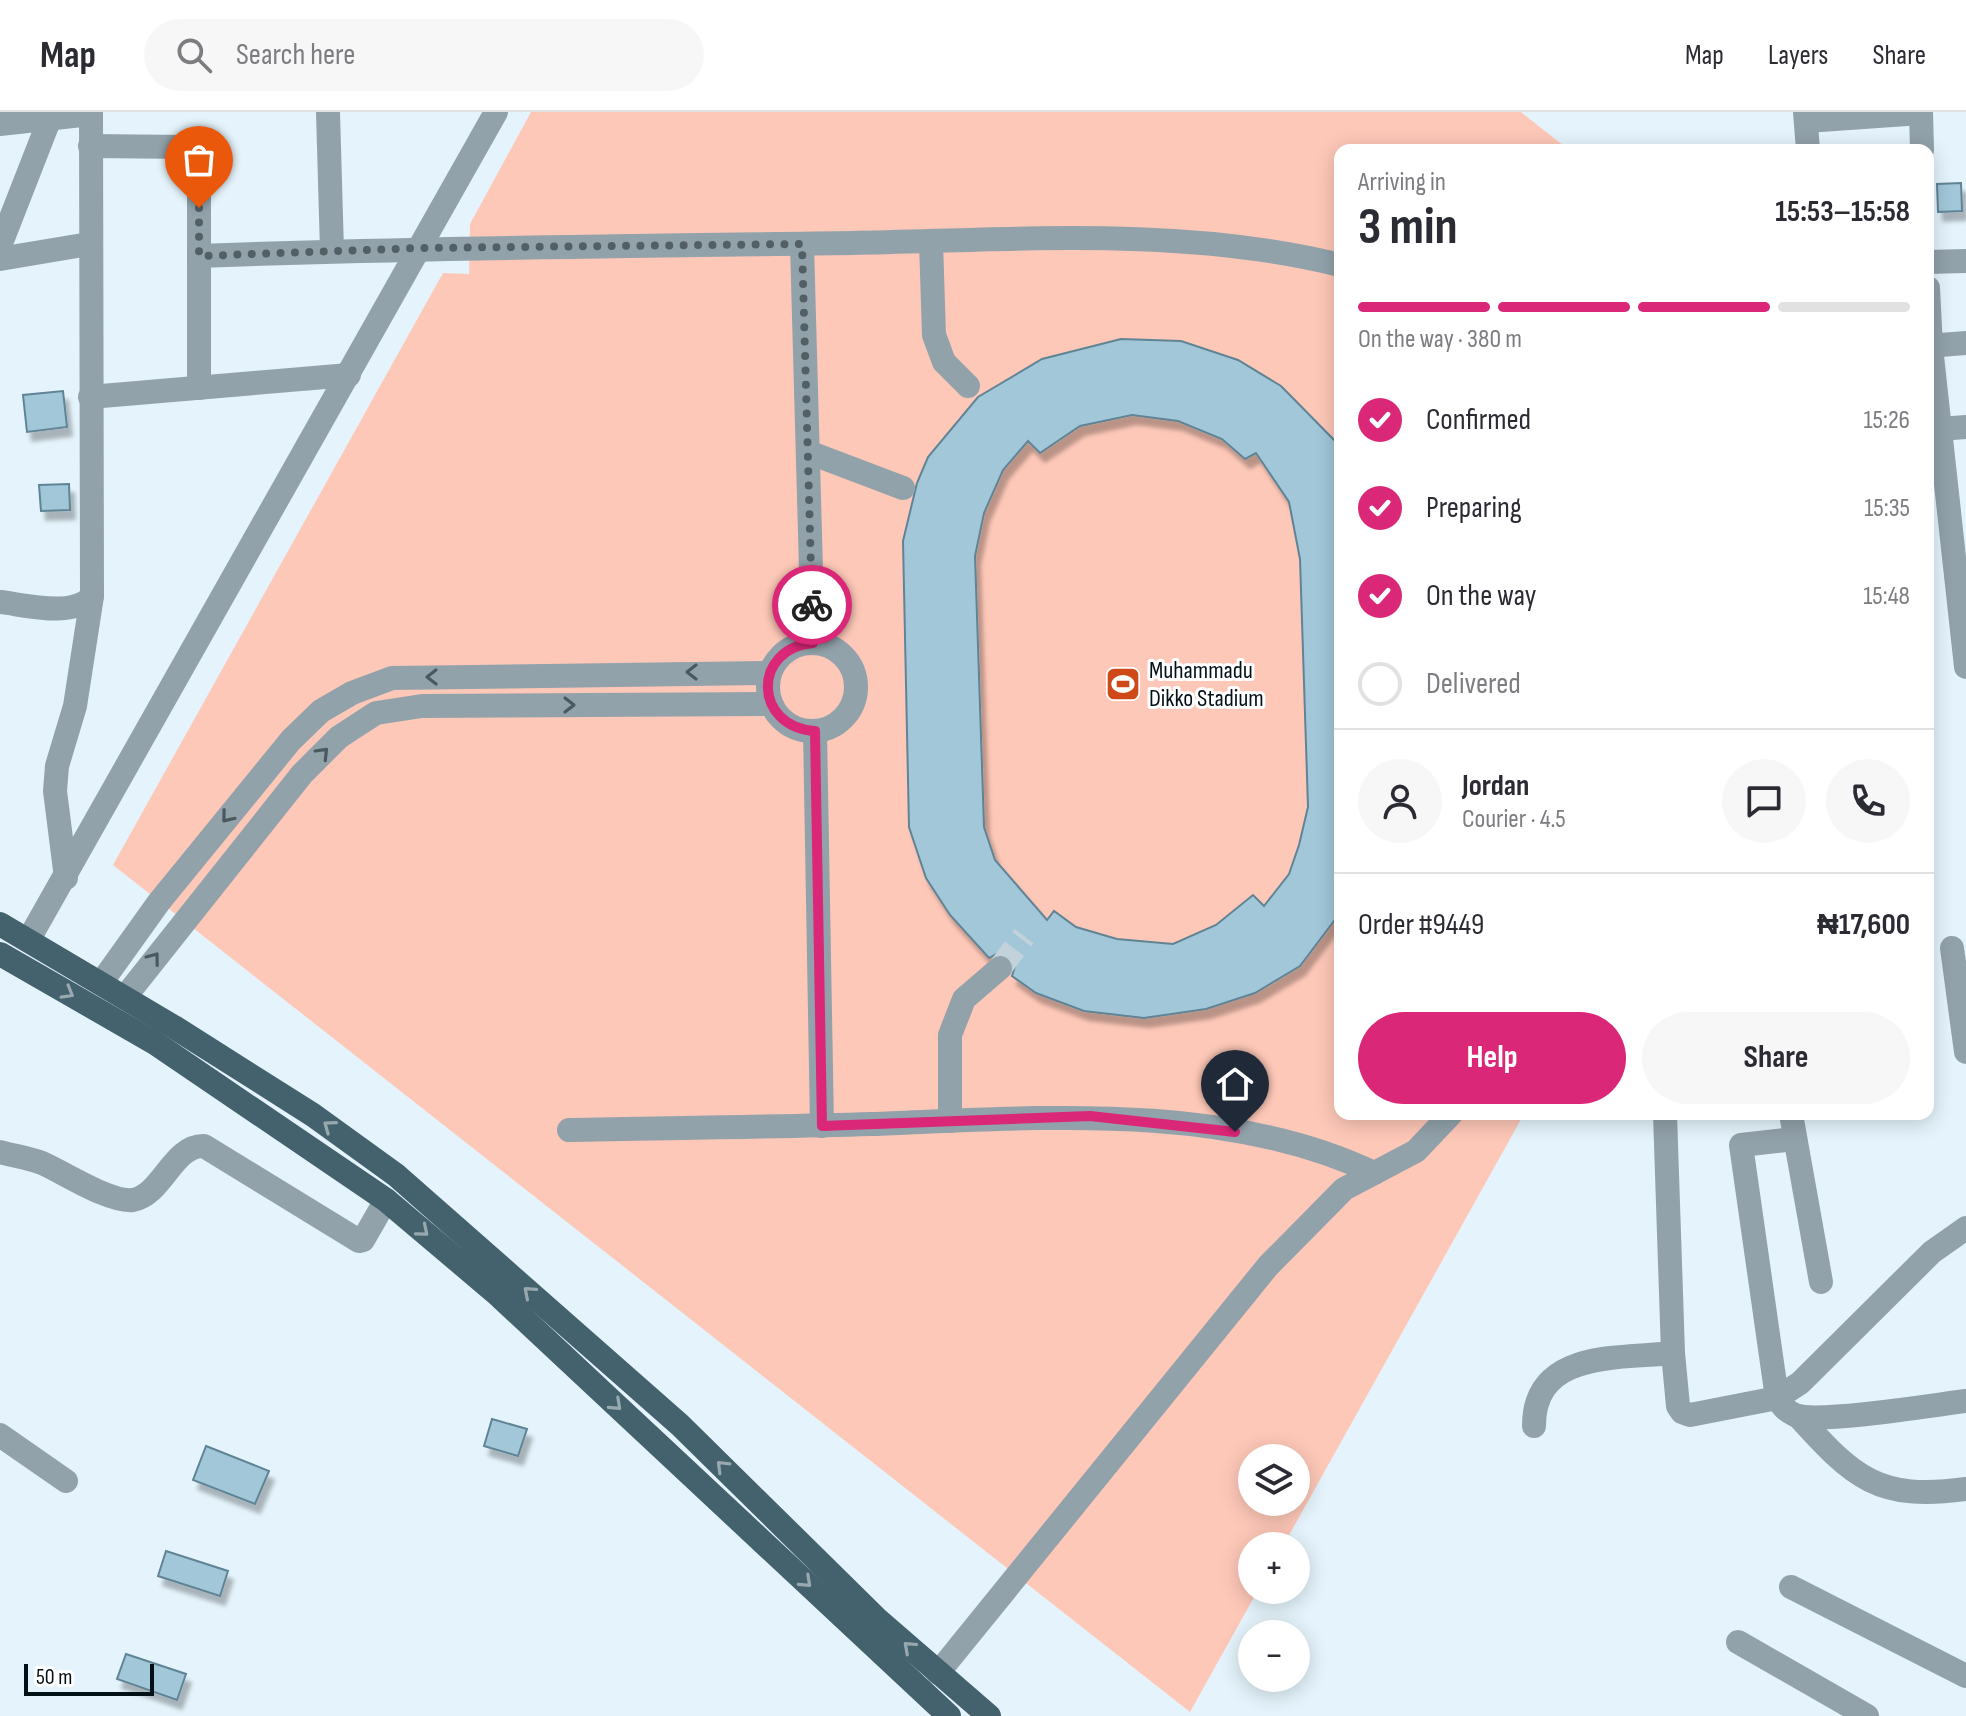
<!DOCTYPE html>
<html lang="en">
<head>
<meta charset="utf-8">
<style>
  :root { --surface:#fff; --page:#f7f7f7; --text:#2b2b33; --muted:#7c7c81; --line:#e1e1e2; --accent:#db2777 }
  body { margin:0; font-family:"Sofia Sans Condensed",sans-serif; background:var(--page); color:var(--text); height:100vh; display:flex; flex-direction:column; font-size:30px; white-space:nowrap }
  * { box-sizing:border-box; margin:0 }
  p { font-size:26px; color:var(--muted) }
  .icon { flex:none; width:44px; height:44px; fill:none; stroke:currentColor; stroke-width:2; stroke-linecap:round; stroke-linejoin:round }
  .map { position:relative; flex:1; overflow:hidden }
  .side { position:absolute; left:1334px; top:32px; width:600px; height:976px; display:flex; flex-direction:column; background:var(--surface); border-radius:16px; box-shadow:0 4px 20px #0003 }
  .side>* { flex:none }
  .buttons { position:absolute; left:1238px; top:1332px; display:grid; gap:16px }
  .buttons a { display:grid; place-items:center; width:72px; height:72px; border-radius:50%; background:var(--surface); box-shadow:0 4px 20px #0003; font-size:40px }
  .scale { position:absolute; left:24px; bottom:20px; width:130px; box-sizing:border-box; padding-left:8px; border:4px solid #031016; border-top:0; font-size:22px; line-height:28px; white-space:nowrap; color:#031016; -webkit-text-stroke:6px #fff; paint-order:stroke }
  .pin { position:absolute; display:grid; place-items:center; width:68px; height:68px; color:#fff; margin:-82px -34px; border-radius:50% 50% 50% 0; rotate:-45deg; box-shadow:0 0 8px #0007 }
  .pin .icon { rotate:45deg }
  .courier { position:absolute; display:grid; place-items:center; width:80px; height:80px; margin:-40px; border:6px solid #db2777; border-radius:50%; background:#fff; color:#222; box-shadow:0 2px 10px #0007 }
  .headline em { font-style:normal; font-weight:700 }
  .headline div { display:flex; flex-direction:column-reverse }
  .headline { display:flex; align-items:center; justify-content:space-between; height:136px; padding:0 24px }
  h1 { font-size:52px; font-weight:700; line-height:60px }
  .bar { display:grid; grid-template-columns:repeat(4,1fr); gap:12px 8px; align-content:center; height:96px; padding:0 24px }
  .bar i { height:10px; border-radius:6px; background:var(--line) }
  .bar .on { background:var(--accent) }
  .bar p { grid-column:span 4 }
  .line { display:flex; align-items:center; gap:20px; padding:0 24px; border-top:2px solid var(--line) }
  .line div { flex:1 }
  .round { display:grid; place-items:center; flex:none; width:84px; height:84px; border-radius:42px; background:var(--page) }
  ol { padding:0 24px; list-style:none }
  li { display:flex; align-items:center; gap:24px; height:88px }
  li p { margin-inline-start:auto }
  li .icon { padding:8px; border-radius:50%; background:var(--accent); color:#fff; stroke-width:4 }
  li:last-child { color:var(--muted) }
  li i { width:44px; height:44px; border:4px solid var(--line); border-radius:50% }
  .action { display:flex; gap:16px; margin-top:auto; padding:16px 24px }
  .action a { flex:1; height:92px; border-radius:48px; background:var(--accent); color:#fff; font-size:32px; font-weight:700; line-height:92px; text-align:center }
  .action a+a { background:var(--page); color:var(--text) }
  header { display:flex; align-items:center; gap:48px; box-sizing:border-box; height:112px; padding:0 40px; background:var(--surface); border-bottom:2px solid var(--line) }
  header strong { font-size:38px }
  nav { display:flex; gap:44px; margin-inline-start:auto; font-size:28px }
  .search { width:560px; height:72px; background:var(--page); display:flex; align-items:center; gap:20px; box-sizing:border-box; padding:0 28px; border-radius:44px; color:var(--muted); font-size:30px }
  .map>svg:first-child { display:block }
  .green { fill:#fec8b8; fill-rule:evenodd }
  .building { fill:#a1c7d9; stroke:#608495; stroke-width:2; fill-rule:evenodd; filter:url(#shadow) }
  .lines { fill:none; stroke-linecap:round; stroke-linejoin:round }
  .minor-tunnel { stroke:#c3d2da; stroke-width:24; stroke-dasharray:24 12; stroke-linecap:butt }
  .minor { stroke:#92a2aa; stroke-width:24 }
  .major { stroke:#44616e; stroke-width:24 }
  .oneway { stroke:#4a5960 }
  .oneway2 { stroke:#98a8af }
  .done { stroke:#526066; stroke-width:8; stroke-dasharray:0 14.4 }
  .route { stroke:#db2777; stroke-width:10 }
  .labels { text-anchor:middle; stroke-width:6; stroke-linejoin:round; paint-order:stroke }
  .poi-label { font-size:24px; fill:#031016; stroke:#fff; text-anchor:start }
</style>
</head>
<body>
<header>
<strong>Map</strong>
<div class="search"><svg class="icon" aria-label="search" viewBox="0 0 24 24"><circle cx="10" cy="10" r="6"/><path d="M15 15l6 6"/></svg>Search here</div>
<nav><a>Map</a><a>Layers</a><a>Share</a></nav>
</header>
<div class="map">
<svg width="1966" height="1604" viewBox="0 0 1966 1604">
  <defs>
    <filter id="shadow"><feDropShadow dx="5" dy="9" stdDeviation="2" flood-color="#0004"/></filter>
  </defs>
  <rect width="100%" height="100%" fill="#e5f4fc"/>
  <!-- green -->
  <path class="green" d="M531,0H1521L1569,38H1340V1002H1524L1283,1434H1252V1478H1258L1190,1600L113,753L443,161L469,162L470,112ZM1252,1346H1296V1390H1252Z"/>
  <!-- building -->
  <g class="building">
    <path d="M1961,71L1962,99L1938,100L1937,72Z"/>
    <path d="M1121,227L1181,229L1238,248L1281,274L1340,334V801L1300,854L1255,881L1206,897L1144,906L1084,899L1036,881L1012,864L1015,854L1011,846L998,841L989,846L950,803L926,766L909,715L903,429L917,371L928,345L978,285L1042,247ZM1132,303L1178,309L1222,327L1245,347L1256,341L1289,390L1300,447L1308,695L1299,733L1289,762L1264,794L1253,783L1216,813L1173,832L1117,827L1076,815L1054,799L1047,808L995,748L984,715L975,444L984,401L1003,358L1028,329L1040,341L1080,314Z"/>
    <path d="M63,279L67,315L27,320L23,283Z"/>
    <path d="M69,372L70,398L41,399L39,373Z"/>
    <path d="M492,1307L527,1317L518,1344L484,1334Z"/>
    <path d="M206,1334L269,1359L255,1392L193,1368Z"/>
    <path d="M166,1439L228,1459L220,1484L158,1464Z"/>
    <path d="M126,1542L186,1562L177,1588L117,1567Z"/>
  </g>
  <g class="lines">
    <!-- minor-tunnel -->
    <path class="minor-tunnel" d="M1000,856L1024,824"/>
    <!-- minor -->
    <g class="minor">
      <path d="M328,0L332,139"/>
      <path d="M1805,0L1808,38"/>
      <path d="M1921,0L1922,38"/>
      <path d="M1806,9L1921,1"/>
      <path d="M0,12L91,2"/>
      <path d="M90,34L188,35L199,48V276"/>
      <path d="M931,130L934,223L944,250L968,274"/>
      <path d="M802,132L813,531"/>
      <path d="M0,134L50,6"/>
      <path d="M199,144C417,136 635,134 852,131C1014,128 1182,114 1340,153"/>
      <path d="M0,147L89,132"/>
      <path d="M1928,150L1966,149"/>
      <path d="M1928,176L1931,235L1966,555"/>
      <path d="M1928,234L1966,231"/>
      <path d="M90,285L349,263"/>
      <path d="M1940,317L1966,315"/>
      <path d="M808,340L903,376"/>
      <path d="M0,490C26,493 74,506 92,484"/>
      <circle cx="812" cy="575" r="44"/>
      <path d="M815,619L822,1014"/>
      <path d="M66,766L55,679L57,654L75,594L92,484L91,0"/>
      <path d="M29,827L496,0"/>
      <path d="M1952,836L1966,940"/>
      <path d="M101,871L159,790L291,628L321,599L352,581L392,566L770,561"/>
      <path d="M125,885L302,662L339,625L376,601L422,594L771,592"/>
      <path d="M1665,1002L1673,1241L1678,1294L1682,1300L1690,1303L1777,1286C1782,1294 1786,1299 1795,1303C1820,1312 1933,1293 1966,1289"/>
      <path d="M1791,1002L1821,1170"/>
      <path d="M950,1009V923L964,887L1000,856"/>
      <path d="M569,1018C670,1016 771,1015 872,1012C1034,1006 1224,989 1374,1061"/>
      <path d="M1795,1027L1741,1033L1777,1286L1800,1271L1932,1140L1966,1116"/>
      <path d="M0,1040C14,1044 29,1046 42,1051C63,1060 110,1091 133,1088C162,1083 173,1033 204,1034L359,1129L363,1128L386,1088"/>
      <path d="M1798,1304C1854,1366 1878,1389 1966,1377"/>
      <path d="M1534,1314C1534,1238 1618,1247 1673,1241"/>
      <path d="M0,1323L66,1369"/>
      <path d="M1791,1475L1966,1564"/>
      <path d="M1738,1530L1867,1604"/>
      <path d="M938,1561L1268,1154L1344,1077L1416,1039L1451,1002"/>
    </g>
    <!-- major -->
    <g class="major">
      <path d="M0,812L174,915L313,1003L396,1063L680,1313L877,1507L989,1604"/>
      <path d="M0,842L155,931L386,1088L496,1181L949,1604"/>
    </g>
  </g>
  <!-- one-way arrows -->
  <defs><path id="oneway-chevron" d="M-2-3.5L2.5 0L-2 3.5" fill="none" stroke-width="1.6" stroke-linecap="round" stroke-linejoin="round" transform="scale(2)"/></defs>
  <g class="oneway">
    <use href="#oneway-chevron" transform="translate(692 560) rotate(180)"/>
    <use href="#oneway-chevron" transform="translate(432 565) rotate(179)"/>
    <use href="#oneway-chevron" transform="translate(569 593)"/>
    <use href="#oneway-chevron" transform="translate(323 641) rotate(-46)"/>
    <use href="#oneway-chevron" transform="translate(227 705) rotate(129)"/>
    <use href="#oneway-chevron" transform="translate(154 846) rotate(-53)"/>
  </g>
  <g class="oneway2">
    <use href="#oneway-chevron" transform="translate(68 881) rotate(30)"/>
    <use href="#oneway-chevron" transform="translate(329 1014) rotate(-144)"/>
    <use href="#oneway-chevron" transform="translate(423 1119) rotate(40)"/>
    <use href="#oneway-chevron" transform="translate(529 1180) rotate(-139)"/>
    <use href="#oneway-chevron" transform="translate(616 1293) rotate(43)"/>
    <use href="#oneway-chevron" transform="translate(722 1354) rotate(-135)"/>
    <use href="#oneway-chevron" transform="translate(806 1470) rotate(43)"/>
    <use href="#oneway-chevron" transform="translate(909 1535) rotate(-138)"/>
  </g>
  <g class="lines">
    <!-- done -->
    <path class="done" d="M199,96V144L420,136L802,132L812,493"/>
    <!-- route -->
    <path class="route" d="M812,493L813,531C752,536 753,615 815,619L822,1014L1090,1004L1235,1020"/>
  </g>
  <!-- icons -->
  <defs>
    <g id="stadium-square" transform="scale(1.8)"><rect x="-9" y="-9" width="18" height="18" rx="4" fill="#cf4817" stroke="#fff"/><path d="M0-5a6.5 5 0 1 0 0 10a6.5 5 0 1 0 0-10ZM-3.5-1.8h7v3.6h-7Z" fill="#fff"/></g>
  </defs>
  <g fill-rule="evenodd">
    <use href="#stadium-square" x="1123" y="572"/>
  </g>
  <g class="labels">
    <!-- poi labels -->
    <g class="poi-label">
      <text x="1149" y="566">Muhammadu<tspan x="1149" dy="28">Dikko Stadium</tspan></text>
    </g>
  </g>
</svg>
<div class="buttons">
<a><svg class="icon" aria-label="layers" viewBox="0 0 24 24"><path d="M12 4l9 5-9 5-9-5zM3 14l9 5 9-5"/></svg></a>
<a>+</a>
<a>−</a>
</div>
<div class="scale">50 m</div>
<div class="pin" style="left:199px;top:96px;background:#ea580c"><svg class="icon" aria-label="bag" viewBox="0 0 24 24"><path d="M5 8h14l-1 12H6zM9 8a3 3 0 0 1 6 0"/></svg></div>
<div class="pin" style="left:1235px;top:1020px;background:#1f2937"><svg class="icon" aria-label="home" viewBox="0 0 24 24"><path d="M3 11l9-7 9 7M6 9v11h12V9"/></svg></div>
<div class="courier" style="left:812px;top:493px"><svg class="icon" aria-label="bike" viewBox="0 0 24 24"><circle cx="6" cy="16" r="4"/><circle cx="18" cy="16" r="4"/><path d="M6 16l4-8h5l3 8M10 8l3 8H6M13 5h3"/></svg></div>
<section class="side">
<div class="headline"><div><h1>3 min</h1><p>Arriving in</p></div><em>15:53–15:58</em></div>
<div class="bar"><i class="on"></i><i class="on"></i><i class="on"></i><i></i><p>On the way · 380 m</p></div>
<ol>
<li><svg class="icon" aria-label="check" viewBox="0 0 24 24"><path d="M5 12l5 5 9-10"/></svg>Confirmed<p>15:26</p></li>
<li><svg class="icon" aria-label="check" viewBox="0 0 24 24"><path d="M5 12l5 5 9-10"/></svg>Preparing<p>15:35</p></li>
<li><svg class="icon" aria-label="check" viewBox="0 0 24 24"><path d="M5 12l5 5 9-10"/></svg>On the way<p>15:48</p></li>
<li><i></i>Delivered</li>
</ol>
<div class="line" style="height:144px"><a class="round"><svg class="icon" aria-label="person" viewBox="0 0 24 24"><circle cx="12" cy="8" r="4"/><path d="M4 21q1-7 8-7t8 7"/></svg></a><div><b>Jordan</b><p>Courier · 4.5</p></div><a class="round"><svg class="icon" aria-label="chat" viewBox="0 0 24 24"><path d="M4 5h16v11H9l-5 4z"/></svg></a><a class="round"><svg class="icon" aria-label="phone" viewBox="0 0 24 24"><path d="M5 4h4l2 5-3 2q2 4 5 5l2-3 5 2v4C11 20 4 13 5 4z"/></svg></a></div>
<div class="line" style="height:104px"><div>Order #9449</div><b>₦17,600</b></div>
<div class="action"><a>Help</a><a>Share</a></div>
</section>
</div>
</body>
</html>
